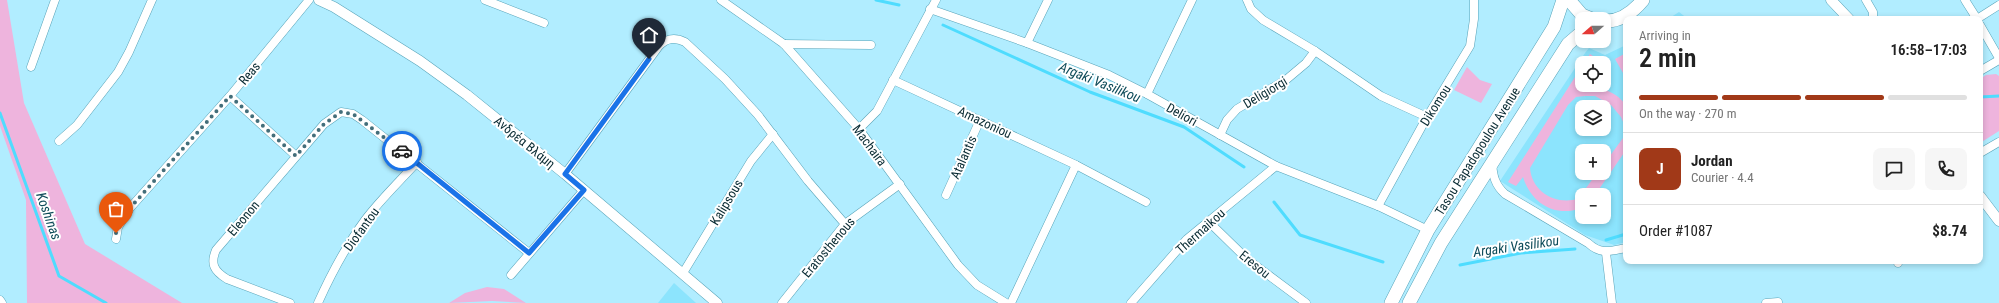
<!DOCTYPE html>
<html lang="en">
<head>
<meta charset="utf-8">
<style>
  :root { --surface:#fff; --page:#f6f6f6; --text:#222; --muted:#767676; --line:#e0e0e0; --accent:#a13918 }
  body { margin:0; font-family:"Roboto Condensed",sans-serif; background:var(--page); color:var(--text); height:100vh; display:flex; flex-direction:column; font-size:15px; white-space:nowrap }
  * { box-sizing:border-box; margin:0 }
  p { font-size:13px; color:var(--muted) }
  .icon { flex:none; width:22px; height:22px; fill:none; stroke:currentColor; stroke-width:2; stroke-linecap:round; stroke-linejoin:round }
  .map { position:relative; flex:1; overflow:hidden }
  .drawer { position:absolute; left:1623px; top:16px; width:360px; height:248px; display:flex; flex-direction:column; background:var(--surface); border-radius:8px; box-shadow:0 2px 6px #0003 }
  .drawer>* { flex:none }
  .needle { width:26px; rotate:250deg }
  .controls { position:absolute; left:1575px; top:12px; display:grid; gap:8px }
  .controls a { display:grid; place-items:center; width:36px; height:36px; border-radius:8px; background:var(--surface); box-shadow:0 2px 6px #0003; font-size:20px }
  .pin { position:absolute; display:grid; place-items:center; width:34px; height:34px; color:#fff; margin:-41px -17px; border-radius:50% 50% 50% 0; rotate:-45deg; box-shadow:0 0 4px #0007 }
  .pin .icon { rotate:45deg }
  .courier { position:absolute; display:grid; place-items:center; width:40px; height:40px; margin:-20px; border:3px solid #1a73e8; border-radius:50%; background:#fff; color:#222; box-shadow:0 1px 5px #0007 }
  .summary em { font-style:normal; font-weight:600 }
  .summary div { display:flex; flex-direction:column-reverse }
  .summary { display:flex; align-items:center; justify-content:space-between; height:68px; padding:0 16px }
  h1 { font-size:26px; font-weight:600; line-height:30px }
  .bar { display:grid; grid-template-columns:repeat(4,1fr); gap:6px 4px; align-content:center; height:48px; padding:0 16px }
  .bar i { height:5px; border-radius:3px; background:var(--line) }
  .bar .current { background:var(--accent) }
  .bar p { grid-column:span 4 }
  .line { display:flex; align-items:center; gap:10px; padding:0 16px; border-top:1px solid var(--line) }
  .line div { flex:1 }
  .round { display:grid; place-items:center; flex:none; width:42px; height:42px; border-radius:8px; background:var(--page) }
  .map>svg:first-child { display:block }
  .built { fill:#8ce4fd; fill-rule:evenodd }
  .green { fill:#eeb4dd; fill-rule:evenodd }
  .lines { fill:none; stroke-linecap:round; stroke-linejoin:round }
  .stream { stroke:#4fdcfe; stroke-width:3 }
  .minor-casing { stroke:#58a4b9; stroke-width:9 }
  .tertiary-casing { stroke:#58a4b9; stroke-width:11 }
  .trunk-casing { stroke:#58a4b9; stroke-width:14 }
  .minor { stroke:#fff; stroke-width:8 }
  .tertiary { stroke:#fff; stroke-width:10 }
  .trunk { stroke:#fff; stroke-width:13 }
  .done { stroke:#436e7a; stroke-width:4; stroke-dasharray:0 7.2 }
  .route { stroke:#1a73e8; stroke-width:5 }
  .labels { text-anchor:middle; stroke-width:4; stroke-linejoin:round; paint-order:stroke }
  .street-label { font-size:13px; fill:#082a32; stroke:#fff }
  .water-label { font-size:14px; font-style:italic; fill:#0d4b59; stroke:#fff }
</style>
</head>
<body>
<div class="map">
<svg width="1999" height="303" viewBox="0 0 1999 303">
  <rect width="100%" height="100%" fill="#b1edff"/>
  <!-- built -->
  <g class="built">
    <path d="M1679,12L1688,19H1668Z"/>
    <path d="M1626,45V242L1614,245L1585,235L1500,181L1585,53L1589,48L1605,55ZM1582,63H1604V85H1582ZM1582,107H1604V129H1582ZM1582,151H1604V173H1582ZM1582,195H1604V217H1582Z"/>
    <path d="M674,283L696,303H658Z"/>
  </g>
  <!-- green -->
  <g class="green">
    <path d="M0,0H7L24,103L85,244L182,303H27L26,200L0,126Z"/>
    <path d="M1626,53V71L1623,73L1615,59Z"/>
    <path d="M1590,54L1599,60L1597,63H1584Z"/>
    <path d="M1582,66L1583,87C1599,86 1616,91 1626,105V150L1595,195H1582V208C1555,218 1531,203 1523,177L1516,186L1508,182ZM1585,96H1595L1611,105L1621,117L1624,124L1623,138L1604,164V173H1597L1578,199C1555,205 1532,192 1530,168L1568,105L1576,97Z"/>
    <path d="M1467,67L1480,80L1492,84L1481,103L1454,90Z"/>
    <path d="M1996,74L1999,76V131L1980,143V79L1986,75Z"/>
    <path d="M487,287L504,289L526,303L492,301L449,303L465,293Z"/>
  </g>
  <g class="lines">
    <!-- stream -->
    <g class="stream">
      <path d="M876,0L899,5"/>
      <path d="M943,25L1090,92L1184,127L1244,167"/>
      <path d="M1980,97L1999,96"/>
      <path d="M0,113L59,276L106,303"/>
      <path d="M1274,202L1300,235L1383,262"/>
      <path d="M1606,240L1626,234"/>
      <path d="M1460,265L1521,253L1575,249"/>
    </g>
    <!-- minor casing -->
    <g class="minor-casing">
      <g id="minor">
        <path d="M485,0L544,23"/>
        <path d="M721,0L784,44L859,129L958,265L977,285L1006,303"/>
        <path d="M1247,0L1251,9L1263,20L1315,51L1381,96L1427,117"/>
        <path d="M1866,0L1873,12V19"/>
        <path d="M1965,0L1977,19"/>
        <path d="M930,9L1027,43L1109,75L1147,94L1276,166L1378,206L1428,230"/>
        <path d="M1977,19L1999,5"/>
        <path d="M1980,25L1999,58"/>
        <path d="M1027,43L1048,0"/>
        <path d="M784,44L871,45"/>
        <path d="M31,67L55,0"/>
        <path d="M1980,71L1999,60"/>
        <path d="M893,80L1076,165L1146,202"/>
        <path d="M1147,94L1192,0"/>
        <path d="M230,96L296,156"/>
        <path d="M859,129L877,111L936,0"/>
        <path d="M1220,135L1227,120L1237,109L1287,79L1306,63L1315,51"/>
        <path d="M59,141L77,125L118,72L129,52L152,0"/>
        <path d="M1980,153L1999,142"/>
        <path d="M1492,163C1493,176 1495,185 1505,194L1588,243C1601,255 1610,251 1626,248"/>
        <path d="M565,174L659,46C667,38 675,37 685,42L725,79L758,115L808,181L845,224"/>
        <path d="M946,195L980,120"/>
        <path d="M1378,206L1427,117L1470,46L1474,19V0"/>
        <path d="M1208,221L1247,259L1306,303"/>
        <path d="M116,239L118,227L130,208L230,96L309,0"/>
        <path d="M1606,253L1612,303"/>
        <path d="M1898,261V263"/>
        <path d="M683,273L751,161L773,134"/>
        <path d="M511,275L584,190"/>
        <path d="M0,300L2,303"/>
        <path d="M290,303L227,279C214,271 210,264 216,250L324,124L341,112L353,114L362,120L529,253"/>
        <path d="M318,303C331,274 346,246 365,220C380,200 400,181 417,162"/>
        <path d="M782,303L845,224L900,184"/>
        <path d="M1011,303L1076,165"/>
        <path d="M1131,303L1187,239L1276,166"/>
        <path d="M1766,303L1778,302"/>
      </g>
    </g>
    <!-- tertiary casing -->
    <g class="tertiary-casing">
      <g id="tertiary">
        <path d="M319,0L334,7L420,61L467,95L565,174L717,303"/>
        <path d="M1831,0L1849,19"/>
        <path d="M1980,196L1999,221"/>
      </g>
    </g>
    <!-- trunk casing -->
    <g class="trunk-casing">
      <g id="trunk">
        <path d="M1569,0L1582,15L1592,19"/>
        <path d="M1604,21C1621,22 1633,12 1643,0"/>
        <path d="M1391,303L1428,230L1554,27L1563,0"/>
        <path d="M1409,303L1441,243L1568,44L1582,32"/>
      </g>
    </g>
    <!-- minor -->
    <use href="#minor" class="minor"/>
    <!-- tertiary -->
    <use href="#tertiary" class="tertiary"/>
    <!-- trunk -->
    <use href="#trunk" class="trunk"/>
  </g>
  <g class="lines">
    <!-- done -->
    <path class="done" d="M116,233L130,208L230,96L296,156L324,124L341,112L353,114L402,151"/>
    <!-- route -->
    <path class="route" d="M402,151L529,253L584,190L565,174L649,59"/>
  </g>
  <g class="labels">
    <!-- street labels -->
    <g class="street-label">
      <text transform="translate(249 73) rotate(-50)" y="5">Reas</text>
      <text transform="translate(1265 92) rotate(-31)" y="5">Deligiorgi</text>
      <text transform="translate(1435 105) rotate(-58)" y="5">Dikomou</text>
      <text transform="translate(1182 114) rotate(29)" y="5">Deliori</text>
      <text transform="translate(985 122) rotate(25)" y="5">Amazoniou</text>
      <text transform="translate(525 142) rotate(39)" y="5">Ανδρέα Βλάμη</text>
      <text transform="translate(870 145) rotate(53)" y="5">Machaira</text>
      <text transform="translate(1477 151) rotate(-58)" y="5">Tasou Papadopoulou Avenue</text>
      <text transform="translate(963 157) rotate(-66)" y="5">Atalantis</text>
      <text transform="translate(726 202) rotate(-59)" y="5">Kalipsous</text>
      <text transform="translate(243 218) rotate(-50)" y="5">Eleonon</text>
      <text transform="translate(361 229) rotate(-54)" y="5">Diofantou</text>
      <text transform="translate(1200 231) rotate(-42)" y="5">Thermaikou</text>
      <text transform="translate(828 247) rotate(-50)" y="5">Eratosthenous</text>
      <text transform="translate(1255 264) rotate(39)" y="5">Eresou</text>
    </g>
    <!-- water labels -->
    <g class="water-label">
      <text transform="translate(1100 82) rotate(22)" y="5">Argaki Vasilikou</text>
      <text transform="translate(49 216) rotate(70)" y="5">Koshinas</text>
      <text transform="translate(1516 246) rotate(-8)" y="5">Argaki Vasilikou</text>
    </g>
  </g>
</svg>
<div class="controls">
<a><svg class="needle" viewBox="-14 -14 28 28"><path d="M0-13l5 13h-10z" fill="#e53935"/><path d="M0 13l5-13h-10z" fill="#767676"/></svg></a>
<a><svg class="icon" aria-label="locate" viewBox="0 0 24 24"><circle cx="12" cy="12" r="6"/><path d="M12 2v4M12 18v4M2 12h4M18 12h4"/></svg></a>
<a><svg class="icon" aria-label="layers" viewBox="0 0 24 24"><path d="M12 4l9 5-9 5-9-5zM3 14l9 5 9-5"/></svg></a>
<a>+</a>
<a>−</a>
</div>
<div class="pin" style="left:116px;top:233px;background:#ea580c"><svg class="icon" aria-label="bag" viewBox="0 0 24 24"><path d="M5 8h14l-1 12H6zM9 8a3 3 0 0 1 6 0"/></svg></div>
<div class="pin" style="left:649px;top:59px;background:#1f2937"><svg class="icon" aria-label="home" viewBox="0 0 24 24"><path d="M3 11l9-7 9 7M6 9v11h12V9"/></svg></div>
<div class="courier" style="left:402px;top:151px"><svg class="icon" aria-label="car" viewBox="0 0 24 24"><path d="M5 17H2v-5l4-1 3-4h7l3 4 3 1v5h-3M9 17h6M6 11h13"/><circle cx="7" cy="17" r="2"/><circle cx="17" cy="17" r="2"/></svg></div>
<section class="drawer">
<div class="summary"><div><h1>2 min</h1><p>Arriving in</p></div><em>16:58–17:03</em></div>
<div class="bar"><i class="current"></i><i class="current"></i><i class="current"></i><i></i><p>On the way · 270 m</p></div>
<div class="line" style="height:72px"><b class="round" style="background:var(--accent);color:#fff">J</b><div><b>Jordan</b><p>Courier · 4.4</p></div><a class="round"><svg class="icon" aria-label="chat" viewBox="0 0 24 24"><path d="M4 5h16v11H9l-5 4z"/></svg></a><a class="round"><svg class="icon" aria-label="phone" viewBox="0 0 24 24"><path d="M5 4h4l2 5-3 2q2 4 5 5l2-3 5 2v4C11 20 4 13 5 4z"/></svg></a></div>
<div class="line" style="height:52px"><div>Order #1087</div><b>$8.74</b></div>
</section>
</div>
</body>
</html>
